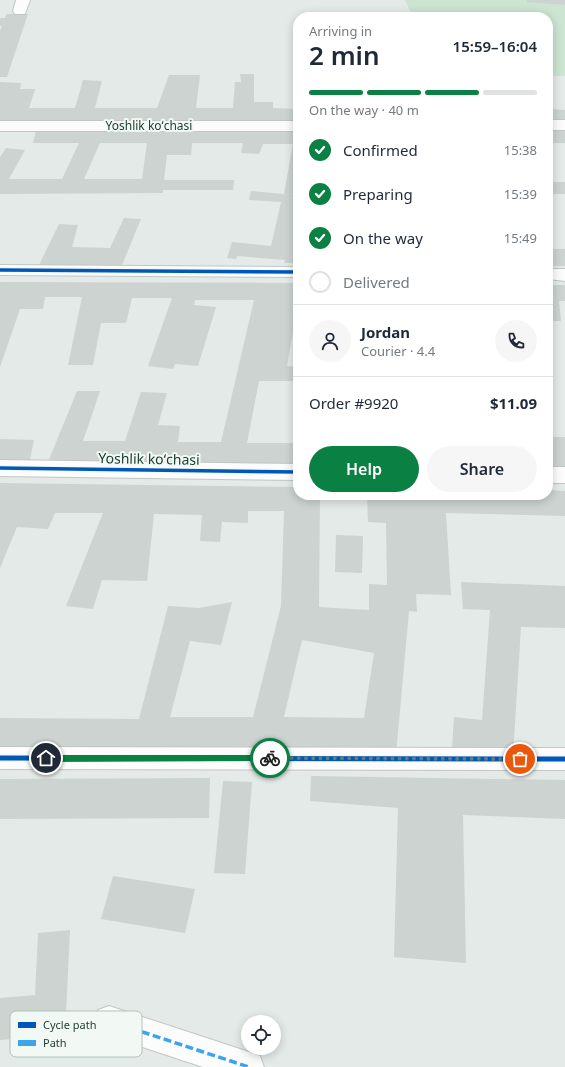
<!DOCTYPE html>
<html lang="en">
<head>
<meta charset="utf-8">
<style>
  :root { --surface:#fff; --page:#f6f6f7; --text:#1f2937; --muted:#747a83; --line:#e0e1e3; --accent:#0b8043 }
  body { margin:0; font-family:"Noto Sans",sans-serif; background:var(--page); color:var(--text); height:100vh; display:flex; flex-direction:column; font-size:15px; white-space:nowrap }
  * { box-sizing:border-box; margin:0 }
  p { font-size:13px; color:var(--muted) }
  .icon { flex:none; width:22px; height:22px; fill:none; stroke:currentColor; stroke-width:2; stroke-linecap:round; stroke-linejoin:round }
  .map { position:relative; flex:1; overflow:hidden }
  .sheet { position:absolute; left:293px; top:12px; width:260px; height:488px; display:flex; flex-direction:column; background:var(--surface); border-radius:16px; box-shadow:0 2px 10px #0003 }
  .sheet>* { flex:none }
  .fabs { position:absolute; left:241px; top:1015px; display:grid; gap:8px }
  .fabs a { display:grid; place-items:center; width:40px; height:40px; border-radius:50%; background:var(--surface); box-shadow:0 2px 10px #0003; font-size:20px }
  .pin { position:absolute; display:grid; place-items:center; width:34px; height:34px; color:#fff; margin:-17px; border:2px solid #fff; border-radius:50%; box-shadow:0 1px 4px #0007 }
  .courier { position:absolute; display:grid; place-items:center; width:40px; height:40px; margin:-20px; border:3px solid #0b8043; border-radius:50%; background:#fff; color:#222; box-shadow:0 1px 5px #0007 }
  .overview em { font-style:normal; font-weight:600 }
  .overview div { display:flex; flex-direction:column-reverse }
  .overview { display:flex; align-items:center; justify-content:space-between; height:68px; padding:0 16px }
  h1 { font-size:26px; font-weight:600; line-height:30px }
  .bar { display:grid; grid-template-columns:repeat(4,1fr); gap:6px 4px; align-content:center; height:48px; padding:0 16px }
  .bar i { height:5px; border-radius:3px; background:var(--line) }
  .bar .current { background:var(--accent) }
  .bar p { grid-column:span 4 }
  .line { display:flex; align-items:center; gap:10px; padding:0 16px; border-top:1px solid var(--line) }
  .line div { flex:1 }
  .round { display:grid; place-items:center; flex:none; width:42px; height:42px; border-radius:21px; background:var(--page) }
  ol { padding:0 16px; list-style:none }
  li { display:flex; align-items:center; gap:12px; height:44px }
  li p { margin-inline-start:auto }
  li .icon { padding:4px; border-radius:50%; background:var(--accent); color:#fff; stroke-width:4 }
  li:last-child { color:var(--muted) }
  li i { width:22px; height:22px; border:2px solid var(--line); border-radius:50% }
  .action { display:flex; gap:8px; margin-top:auto; padding:8px 16px }
  .action a { flex:1; height:46px; border-radius:24px; background:var(--accent); color:#fff; font-size:16px; font-weight:600; line-height:46px; text-align:center }
  .action a+a { background:var(--page); color:var(--text) }
  .map>svg:first-child { display:block }
  .green { fill:#cce4d2 }
  .building { fill:#ccd3d0; fill-rule:evenodd }
  .lines { fill:none; stroke-linecap:round; stroke-linejoin:round }
  .minor-casing { stroke:#c1c7c4; stroke-width:2 }
  .minor { fill:#fbfcfb; fill-rule:evenodd }
  .quiet { stroke:#3da4eb; stroke-width:3.5; stroke-dasharray:8 3.5; stroke-linecap:butt }
  .cycleway-far1-casing { stroke:#f2f9f5; stroke-width:6 }
  .cycleway-casing { stroke:#f2f9f5; stroke-width:8 }
  .cycleway-far1 { stroke:#0057b8; stroke-width:3.5 }
  .cycleway { stroke:#0057b8; stroke-width:5 }
  .route { fill:#0b8043 }
  .done { stroke:#647c73; stroke-width:4; stroke-dasharray:0 7.2 }
  .labels { text-anchor:middle; stroke-width:4; stroke-linejoin:round; paint-order:stroke }
  .far-street-label { font-size:12px; fill:#1f4035; stroke:#f2f9f5 }
  .street-label { font-size:14px; fill:#1f4035; stroke:#f2f9f5 }
  .key { fill:#f2f9f5; stroke:#b3c2bb; stroke-width:1 }
  .key-label { font-size:11px; fill:#1f4035 }
</style>
</head>
<body>
<div class="map">
<svg width="565" height="1067" viewBox="0 0 565 1067">
  <rect width="100%" height="100%" fill="#e4eae7"/>
  <!-- green -->
  <path class="green" d="M405,0H565V76H548V17H413Z"/>
  <!-- building -->
  <g class="building">
    <path d="M527,0H565V5L527,2Z"/>
    <path d="M6,14H28L7,77H0V31L2,26H0V18H5Z"/>
    <path d="M240,74H254V102H273V108L298,109V121H0V82L21,83L20,89H35L29,108H75L83,80L102,81L95,108H157L169,75H200L196,108H233L235,82H241Z"/>
    <path d="M550,109L565,110V120H551Z"/>
    <path d="M548,129H565V143H551V153H548Z"/>
    <path d="M36,130H298V194H287L298,195L293,225H298V263H284L285,260L237,256L236,259L227,258L232,242L271,246L281,202L249,200L251,191L284,194L293,144H263L259,154L241,153L243,143H192L191,155H167L164,180H234L233,190H163V193L0,194V157L6,148L25,150L9,179H62L79,143H33ZM100,143H147L142,179H84Z"/>
    <rect x="548" y="182" width="17" height="12"/>
    <path d="M124,218L141,219L122,265H39L59,224L78,225L72,247L110,248Z"/>
    <rect x="548" y="249" width="17" height="17"/>
    <path d="M0,282L298,283V305L287,366L298,367V381H259L247,443H298V465L48,462L77,391H100L83,441H125L141,392L167,393L158,425L180,426L178,442H221L254,300H195L194,305L216,307L198,366L175,364L173,369L148,366L172,298H132L126,323H101L93,365H68L82,297H45L43,309H20L0,367Z"/>
    <path d="M548,285H565V301H559L561,321H548Z"/>
    <rect x="548" y="437" width="17" height="30"/>
    <path d="M0,439L34,440L29,464L0,463Z"/>
    <path d="M0,483L298,487V495H320L319,607L369,610V584L387,585L386,523L368,522L367,495H548V490L565,491V516L446,513L451,595L416,594L417,612L409,611L396,754L0,752V718L139,719L168,606L199,608L232,602L221,645L190,641L170,717H253L281,606L284,511H248V523L222,522L220,542L200,541L202,515L154,514L147,581L102,580L93,609L66,606L103,513H55L48,529L17,527L0,568ZM302,640L374,653L364,718L284,717Z"/>
    <path d="M336,535L363,536L362,573L335,572Z"/>
    <path d="M461,582L565,586V628L521,627L513,755L452,748L454,717L482,720L490,610L463,609Z"/>
    <path d="M311,776L565,780V819L463,815L466,963L394,957L398,808L310,801Z"/>
    <path d="M210,778L209,818L0,819V779Z"/>
    <path d="M223,781L252,782L245,874L214,873Z"/>
    <path d="M113,876L195,889L185,933L101,919Z"/>
    <path d="M70,930L65,1035L0,1040V998L35,995L38,933Z"/>
  </g>
  <g class="lines">
    <!-- minor casing -->
    <g class="minor-casing">
      <g id="minor">
        <path d="M16,0H30L25,14H15L13,11Z"/>
        <rect x="548" y="120" width="17" height="10"/>
        <rect x="0" y="121" width="298" height="10"/>
        <path d="M0,265L298,267V277L0,275Z"/>
        <path d="M548,269H565V281L548,279Z"/>
        <path d="M0,460L298,464V480L0,476Z"/>
        <rect x="548" y="467" width="17" height="16"/>
        <path d="M0,747L565,748V770L0,769Z"/>
        <path d="M109,1006L249,1052L260,1056L264,1067H203L109,1036L98,1032L94,1021L98,1010Z"/>
      </g>
    </g>
    <!-- minor -->
    <use href="#minor" class="minor"/>
    <!-- quiet -->
    <path class="quiet" d="M109,1021L249,1067"/>
    <!-- cycleway-far1 casing -->
    <g class="cycleway-far1-casing">
      <g id="cycleway-far1">
        <path d="M0,270L298,272"/>
        <path d="M0,468L298,472"/>
      </g>
    </g>
    <!-- cycleway casing -->
    <g class="cycleway-casing">
      <path id="cycleway" d="M0,758L565,759"/>
    </g>
    <!-- cycleway-far1 -->
    <use href="#cycleway-far1" class="cycleway-far1"/>
    <!-- cycleway -->
    <use href="#cycleway" class="cycleway"/>
  </g>
  <!-- route -->
  <path class="route" d="M46,755H270L274,758L270,761L46,762L42,758Z"/>
  <g class="lines">
    <!-- done -->
    <path class="done" d="M270,758L520,759"/>
  </g>
  <g class="labels">
    <!-- far-street labels -->
    <g class="far-street-label">
      <text x="149" y="130">Yoshlik koʻchasi</text>
    </g>
    <!-- street labels -->
    <g class="street-label">
      <text transform="translate(149 459) rotate(1)" y="5">Yoshlik koʻchasi</text>
    </g>
  </g>
  <!-- legend -->
  <rect x="10" y="1011" width="132" height="46" rx="6" class="key"/>
  <rect x="18" y="1022" width="18" height="6" fill="#0057b8"/>
  <rect x="18" y="1040" width="18" height="6" fill="#3da4eb"/>
  <g class="key-label">
    <text x="43" y="1029">Cycle path</text>
    <text x="43" y="1047">Path</text>
  </g>
</svg>
<div class="fabs">
<a><svg class="icon" aria-label="locate" viewBox="0 0 24 24"><circle cx="12" cy="12" r="6"/><path d="M12 2v4M12 18v4M2 12h4M18 12h4"/></svg></a>
</div>
<div class="pin" style="left:520px;top:759px;background:#ea580c"><svg class="icon" aria-label="bag" viewBox="0 0 24 24"><path d="M5 8h14l-1 12H6zM9 8a3 3 0 0 1 6 0"/></svg></div>
<div class="pin" style="left:46px;top:758px;background:#1f2937"><svg class="icon" aria-label="home" viewBox="0 0 24 24"><path d="M3 11l9-7 9 7M6 9v11h12V9"/></svg></div>
<div class="courier" style="left:270px;top:758px"><svg class="icon" aria-label="bike" viewBox="0 0 24 24"><circle cx="6" cy="16" r="4"/><circle cx="18" cy="16" r="4"/><path d="M6 16l4-8h5l3 8M10 8l3 8H6M13 5h3"/></svg></div>
<section class="sheet">
<div class="overview"><div><h1>2 min</h1><p>Arriving in</p></div><em>15:59–16:04</em></div>
<div class="bar"><i class="current"></i><i class="current"></i><i class="current"></i><i></i><p>On the way · 40 m</p></div>
<ol>
<li><svg class="icon" aria-label="check" viewBox="0 0 24 24"><path d="M5 12l5 5 9-10"/></svg>Confirmed<p>15:38</p></li>
<li><svg class="icon" aria-label="check" viewBox="0 0 24 24"><path d="M5 12l5 5 9-10"/></svg>Preparing<p>15:39</p></li>
<li><svg class="icon" aria-label="check" viewBox="0 0 24 24"><path d="M5 12l5 5 9-10"/></svg>On the way<p>15:49</p></li>
<li><i></i>Delivered</li>
</ol>
<div class="line" style="height:72px"><a class="round"><svg class="icon" aria-label="person" viewBox="0 0 24 24"><circle cx="12" cy="8" r="4"/><path d="M4 21q1-7 8-7t8 7"/></svg></a><div><b>Jordan</b><p>Courier · 4.4</p></div><a class="round"><svg class="icon" aria-label="phone" viewBox="0 0 24 24"><path d="M5 4h4l2 5-3 2q2 4 5 5l2-3 5 2v4C11 20 4 13 5 4z"/></svg></a></div>
<div class="line" style="height:52px"><div>Order #9920</div><b>$11.09</b></div>
<div class="action"><a>Help</a><a>Share</a></div>
</section>
</div>
</body>
</html>
